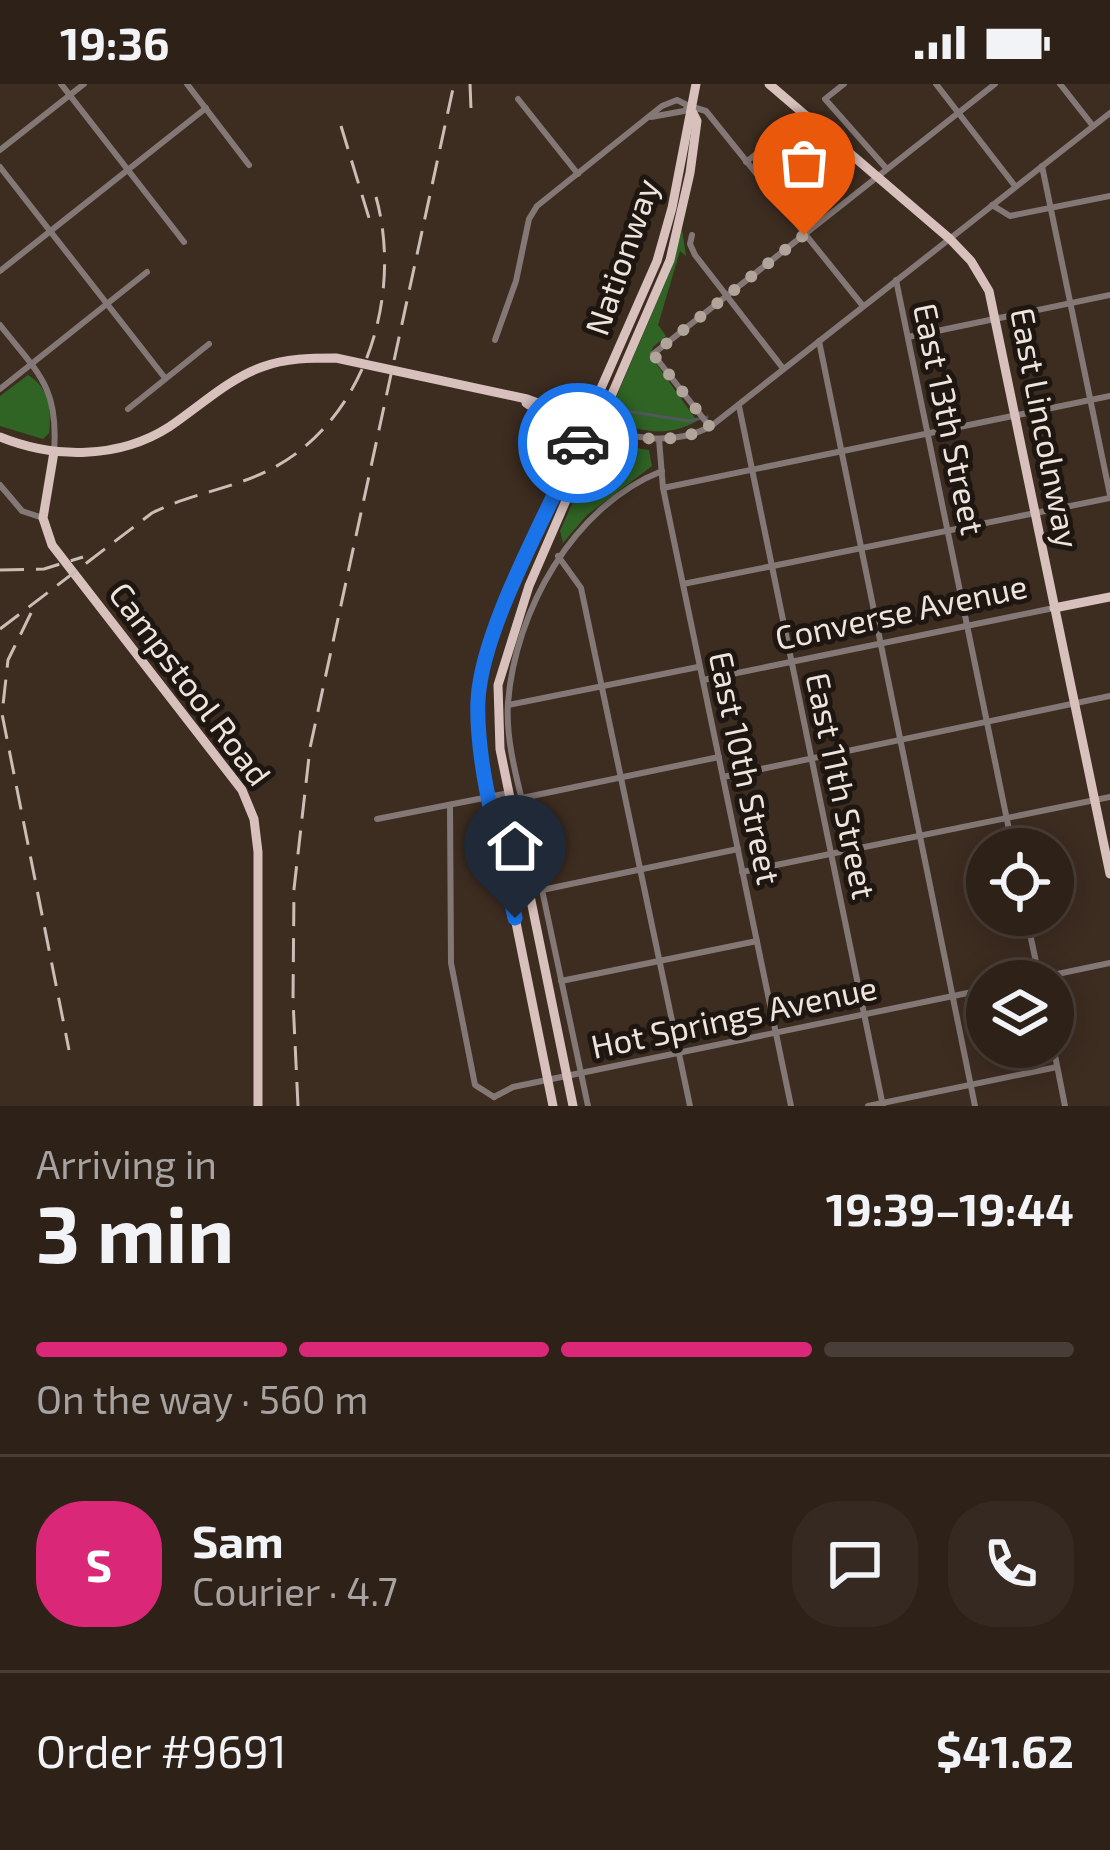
<!DOCTYPE html>
<html lang="en">
<head>
<meta charset="utf-8">
<style>
  :root { --surface:#2e2118; --page:#362921; --text:#f1f3f6; --muted:#a7a3a2; --line:#493e37; --accent:#db2777 }
  body { margin:0; font-family:"Exo 2",sans-serif; background:var(--page); color:var(--text); height:100vh; display:flex; flex-direction:column; font-size:45px; white-space:nowrap }
  * { box-sizing:border-box; margin:0 }
  p { font-size:39px; color:var(--muted) }
  .icon { flex:none; width:66px; height:66px; fill:none; stroke:currentColor; stroke-width:2; stroke-linecap:round; stroke-linejoin:round }
  .map { position:relative; height:1022px; overflow:hidden }
  .panel { display:flex; flex-direction:column; background:var(--surface); flex:1 }
  .panel>* { flex:none }
  .tools { position:absolute; left:966px; top:744px; display:grid; gap:24px }
  .tools a { display:grid; place-items:center; width:108px; height:108px; border-radius:50%; background:var(--surface); box-shadow:0 6px 30px #0003,0 0 0 3px var(--line); font-size:60px }
  .pin { position:absolute; display:grid; place-items:center; width:102px; height:102px; color:#fff; margin:-123px -51px; border-radius:50% 50% 50% 0; rotate:-45deg; box-shadow:0 0 12px #0007 }
  .pin .icon { rotate:45deg }
  .courier { position:absolute; display:grid; place-items:center; width:120px; height:120px; margin:-60px; border:9px solid #1a73e8; border-radius:50%; background:#fff; color:#222; box-shadow:0 3px 15px #0007 }
  .overview em { font-style:normal; font-weight:700 }
  .overview div { display:flex; flex-direction:column-reverse }
  .overview { display:flex; align-items:center; justify-content:space-between; height:204px; padding:0 36px }
  h1 { font-size:78px; font-weight:700; line-height:90px }
  .bar { display:grid; grid-template-columns:repeat(4,1fr); gap:18px 12px; align-content:center; height:144px; padding:0 36px }
  .bar i { height:15px; border-radius:9px; background:var(--line) }
  .bar .selected { background:var(--accent) }
  .bar p { grid-column:span 4 }
  .line { display:flex; align-items:center; gap:30px; padding:0 36px; border-top:3px solid var(--line) }
  .line div { flex:1 }
  .round { display:grid; place-items:center; flex:none; width:126px; height:126px; border-radius:48px; background:var(--page) }
  .status { display:flex; justify-content:space-between; align-items:center; height:84px; padding:0 60px; background:var(--surface); direction:ltr }
  .status svg { height:33px; fill:currentColor }
  .map>svg:first-child { display:block }
  .green { fill:#306425 }
  .lines { fill:none; stroke-linecap:round; stroke-linejoin:round }
  .stream { stroke:#50585a; stroke-width:3 }
  .minor { stroke:#847876; stroke-width:6 }
  .major { stroke:#d8c0bd; stroke-width:9 }
  .rail { stroke:#cabdb5; stroke-width:3; stroke-dasharray:24 12; stroke-linecap:butt }
  .done { stroke:#b1a49a; stroke-width:12; stroke-dasharray:0 21.6 }
  .route { stroke:#1a73e8; stroke-width:15 }
  .labels { text-anchor:middle; stroke-width:10; stroke-linejoin:round; paint-order:stroke }
  .street-label { font-size:33px; fill:#efe4dc; stroke:#1e1611 }
</style>
</head>
<body>
<div class="status"><b>19:36</b><svg viewBox="0 0 49 12"><path d="M0 12V9h3v3zM5 12V6h3v6zM10 12V3h3v9zM15 12V0h3v12zM26 1h20v11H26zM47 4h2v5h-2z"/></svg></div>
<div class="map">
<svg width="1110" height="1022" viewBox="0 0 1110 1022">
  <rect width="100%" height="100%" fill="#3d2c20"/>
  <!-- green -->
  <g class="green">
    <path d="M682,145L686,172L680,167L658,241L666,252L653,263L650,271L697,337C669,353 644,348 613,338L609,330L671,185Z"/>
    <path d="M28,291C49,304 52,325 49,349L43,355L0,342V312Z"/>
    <path d="M599,359L602,364L607,359L649,366L652,382L587,431L563,459L560,447Z"/>
  </g>
  <g class="lines">
    <!-- stream -->
    <g class="stream">
      <path d="M620,326L689,337L707,333"/>
      <path d="M612,381L634,374"/>
    </g>
    <!-- minor -->
    <g class="minor">
      <path d="M61,0L184,158"/>
      <path d="M187,0L249,81"/>
      <path d="M844,0L825,15L886,84"/>
      <path d="M936,0L1015,102"/>
      <path d="M1060,0L1093,42"/>
      <path d="M518,15L578,90"/>
      <path d="M651,33L684,27L689,22L706,27L863,222"/>
      <path d="M0,66L84,0"/>
      <path d="M746,78L783,49"/>
      <path d="M1042,82L1110,411"/>
      <path d="M0,83L165,294"/>
      <path d="M992,121L1010,132L1110,112"/>
      <path d="M692,151L690,160L695,171L782,283"/>
      <path d="M0,187L206,24"/>
      <path d="M896,196L1013,765"/>
      <path d="M0,241C38,289 59,303 54,368"/>
      <path d="M908,253L1110,211"/>
      <path d="M495,256L516,197L529,135L537,122L662,22L677,16L689,22"/>
      <path d="M819,257L975,1022"/>
      <path d="M0,305L147,188"/>
      <path d="M739,322L883,1022"/>
      <path d="M128,325L209,260"/>
      <path d="M599,342C636,356 673,361 710,343L1110,29"/>
      <path d="M710,343L653,270L995,0"/>
      <path d="M659,355L663,404L791,1022"/>
      <path d="M0,401L22,427L43,434"/>
      <path d="M663,404L1110,312"/>
      <path d="M558,472L581,504L690,1022"/>
      <path d="M683,500L1110,414"/>
      <path d="M703,596L1054,524"/>
      <path d="M508,621L698,583"/>
      <path d="M723,693L1110,612"/>
      <path d="M522,714L719,673"/>
      <path d="M450,721L451,879L475,1001L494,1013"/>
      <path d="M377,735L509,709"/>
      <path d="M742,788L1110,713"/>
      <path d="M542,806L738,765"/>
      <path d="M1026,831L1039,892"/>
      <path d="M561,897L757,857"/>
      <path d="M1024,897L1110,879"/>
      <path d="M1053,961L1065,1022"/>
      <path d="M494,1013L513,1003L987,905"/>
      <path d="M588,1022C569,933 550,843 531,754C522,711 505,663 508,619C515,527 573,422 662,387"/>
      <path d="M868,1022L1057,983"/>
    </g>
    <!-- major -->
    <g class="major">
      <path d="M769,0L950,155L971,177L989,207L1110,790"/>
      <path d="M526,319C551,335 570,347 566,380"/>
      <path d="M0,353C54,375 119,375 169,343C199,323 228,295 262,283C286,274 311,274 336,274L527,315L589,338"/>
      <path d="M54,368L43,434L52,461L242,706L254,735L258,768V1022"/>
      <path d="M1054,524L1110,513"/>
      <path d="M553,1022L485,685C476,635 477,592 495,545L657,177L672,124L696,0"/>
      <path d="M573,1022L500,665L498,601L529,502L670,176L690,89L697,37L693,29"/>
    </g>
    <!-- rail -->
    <g class="rail">
      <path d="M470,0L471,25"/>
      <path d="M341,42L369,134"/>
      <path d="M0,486L44,485L83,473"/>
      <path d="M31,529L8,576L2,630L69,966"/>
      <path d="M0,545L152,429C191,409 234,405 273,384C366,335 403,210 376,113"/>
      <path d="M298,1022L293,916L294,805L310,664L454,0"/>
    </g>
  </g>
  <g class="lines">
    <!-- done -->
    <path class="done" d="M578,359L588,338C628,355 669,363 710,343L653,270L804,151"/>
    <!-- route -->
    <path class="route" d="M515,834C502,770 475,681 478,616C482,543 548,430 578,359"/>
  </g>
  <g class="labels">
    <!-- street labels -->
    <g class="street-label">
      <text transform="translate(622 173) rotate(-71)" y="12">Nationway</text>
      <text transform="translate(949 335) rotate(78)" y="12">East 13th Street</text>
      <text transform="translate(1045 344) rotate(79)" y="12">East Lincolnway</text>
      <text transform="translate(901 528) rotate(-12)" y="12">Converse Avenue</text>
      <text transform="translate(190 600) rotate(53)" y="12">Campstool Road</text>
      <text transform="translate(745 684) rotate(78)" y="12">East 10th Street</text>
      <text transform="translate(841 702) rotate(78)" y="12">East 11th Street</text>
      <text transform="translate(734 933) rotate(-12)" y="12">Hot Springs Avenue</text>
    </g>
  </g>
</svg>
<div class="tools">
<a><svg class="icon" aria-label="locate" viewBox="0 0 24 24"><circle cx="12" cy="12" r="6"/><path d="M12 2v4M12 18v4M2 12h4M18 12h4"/></svg></a>
<a><svg class="icon" aria-label="layers" viewBox="0 0 24 24"><path d="M12 4l9 5-9 5-9-5zM3 14l9 5 9-5"/></svg></a>
</div>
<div class="pin" style="left:804px;top:151px;background:#ea580c"><svg class="icon" aria-label="bag" viewBox="0 0 24 24"><path d="M5 8h14l-1 12H6zM9 8a3 3 0 0 1 6 0"/></svg></div>
<div class="pin" style="left:515px;top:834px;background:#1f2937"><svg class="icon" aria-label="home" viewBox="0 0 24 24"><path d="M3 11l9-7 9 7M6 9v11h12V9"/></svg></div>
<div class="courier" style="left:578px;top:359px"><svg class="icon" aria-label="car" viewBox="0 0 24 24"><path d="M5 17H2v-5l4-1 3-4h7l3 4 3 1v5h-3M9 17h6M6 11h13"/><circle cx="7" cy="17" r="2"/><circle cx="17" cy="17" r="2"/></svg></div>
</div>
<section class="panel">
<div class="overview"><div><h1>3 min</h1><p>Arriving in</p></div><em>19:39–19:44</em></div>
<div class="bar"><i class="selected"></i><i class="selected"></i><i class="selected"></i><i></i><p>On the way · 560 m</p></div>
<div class="line" style="height:216px"><b class="round" style="background:var(--accent);color:#fff">S</b><div><b>Sam</b><p>Courier · 4.7</p></div><a class="round"><svg class="icon" aria-label="chat" viewBox="0 0 24 24"><path d="M4 5h16v11H9l-5 4z"/></svg></a><a class="round"><svg class="icon" aria-label="phone" viewBox="0 0 24 24"><path d="M5 4h4l2 5-3 2q2 4 5 5l2-3 5 2v4C11 20 4 13 5 4z"/></svg></a></div>
<div class="line" style="height:156px"><div>Order #9691</div><b>$41.62</b></div>
</section>
</body>
</html>
